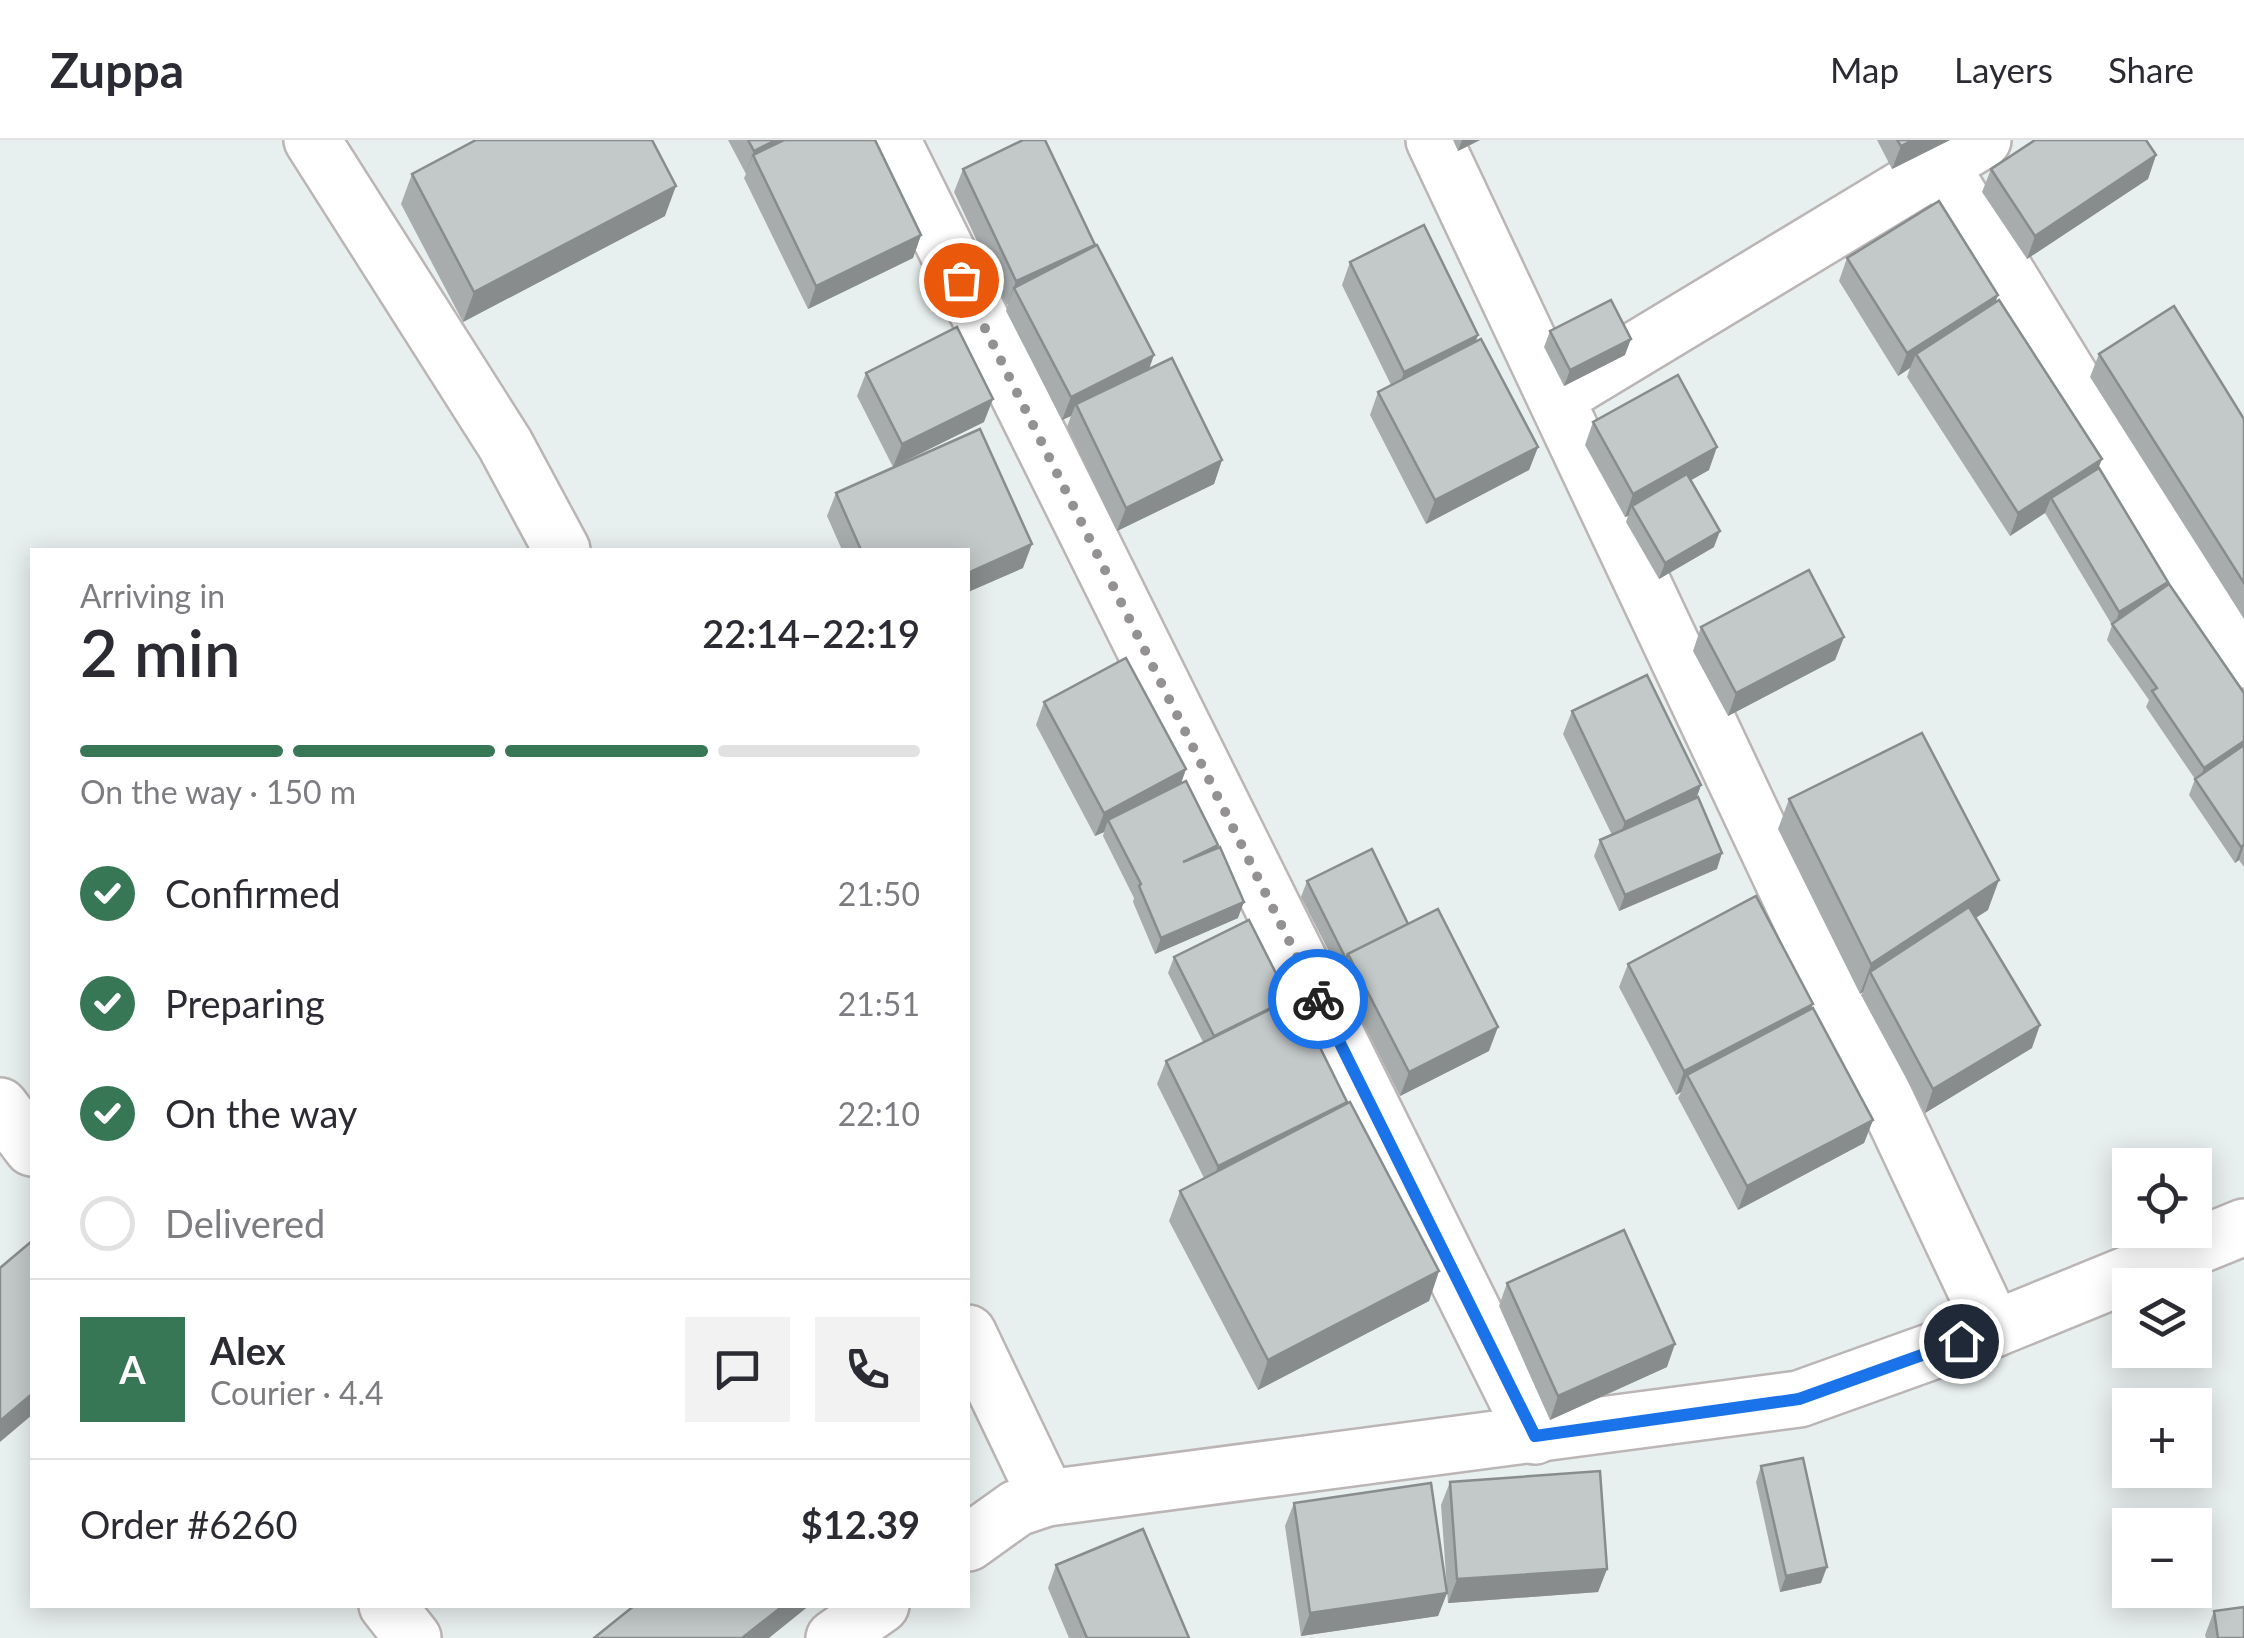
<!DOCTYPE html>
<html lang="en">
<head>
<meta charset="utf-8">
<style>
  :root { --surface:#fff; --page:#f2f2f3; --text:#2b2b33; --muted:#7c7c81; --line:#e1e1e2; --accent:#387756 }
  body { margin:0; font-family:Lato,sans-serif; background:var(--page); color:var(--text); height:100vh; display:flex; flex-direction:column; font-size:38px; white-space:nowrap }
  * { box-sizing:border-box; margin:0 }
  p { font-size:32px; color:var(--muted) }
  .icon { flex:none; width:55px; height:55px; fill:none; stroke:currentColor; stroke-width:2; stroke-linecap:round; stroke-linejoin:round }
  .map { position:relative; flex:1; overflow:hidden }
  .panel { position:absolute; left:30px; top:408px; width:940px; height:1060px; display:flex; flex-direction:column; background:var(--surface); border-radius:0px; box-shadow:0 5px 25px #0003 }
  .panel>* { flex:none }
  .tools { position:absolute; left:2112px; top:1008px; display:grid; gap:20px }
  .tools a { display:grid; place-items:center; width:100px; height:100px; border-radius:0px; background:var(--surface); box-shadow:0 5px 25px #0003; font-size:50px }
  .pin { position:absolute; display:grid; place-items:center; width:85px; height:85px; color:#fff; margin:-42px; border:5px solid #fff; border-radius:50%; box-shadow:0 2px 10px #0007 }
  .courier { position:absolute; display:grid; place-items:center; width:100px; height:100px; margin:-50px; border:8px solid #1a73e8; border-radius:50%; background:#fff; color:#222; box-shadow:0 2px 12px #0007 }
  .summary em { font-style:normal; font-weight:600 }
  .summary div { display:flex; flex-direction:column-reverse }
  .summary { display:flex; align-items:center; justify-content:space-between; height:170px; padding:0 50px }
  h1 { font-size:65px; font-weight:600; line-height:75px }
  .bar { display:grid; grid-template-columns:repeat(4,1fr); gap:15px 10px; align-content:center; height:120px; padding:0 50px }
  .bar i { height:12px; border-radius:8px; background:var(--line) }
  .bar .on { background:var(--accent) }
  .bar p { grid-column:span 4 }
  .line { display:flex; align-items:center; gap:25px; padding:0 50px; border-top:2px solid var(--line) }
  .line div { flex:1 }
  .round { display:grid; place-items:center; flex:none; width:105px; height:105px; border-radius:0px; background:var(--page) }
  ol { padding:0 50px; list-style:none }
  li { display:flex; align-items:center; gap:30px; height:110px }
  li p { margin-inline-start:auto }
  li .icon { padding:10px; border-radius:50%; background:var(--accent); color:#fff; stroke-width:4 }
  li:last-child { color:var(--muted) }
  li i { width:55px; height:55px; border:5px solid var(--line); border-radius:50% }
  header { display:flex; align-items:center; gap:60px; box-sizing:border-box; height:140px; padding:0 50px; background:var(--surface); border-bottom:2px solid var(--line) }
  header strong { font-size:48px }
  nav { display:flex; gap:55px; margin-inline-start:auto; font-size:35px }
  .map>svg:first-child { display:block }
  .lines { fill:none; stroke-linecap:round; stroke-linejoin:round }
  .minor-casing { stroke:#bbb5b5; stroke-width:60 }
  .minor { stroke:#fff; stroke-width:55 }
  .wall { fill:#a8acac }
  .shaded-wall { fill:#888c8c }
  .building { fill:#c3c8c8; stroke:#888c8c; stroke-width:2.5 }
  .done { stroke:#949192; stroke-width:10; stroke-dasharray:0 18 }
  .route { stroke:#1a73e8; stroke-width:12 }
</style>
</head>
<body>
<header>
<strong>Zuppa</strong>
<nav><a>Map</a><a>Layers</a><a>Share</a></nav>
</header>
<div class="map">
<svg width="2244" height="1498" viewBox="0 0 2244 1498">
  <rect width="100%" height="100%" fill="#e8efef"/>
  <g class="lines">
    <!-- minor casing -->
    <g class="minor-casing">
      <g id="minor">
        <path d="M312,0L505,304L562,410"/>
        <path d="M892,0L1535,1296"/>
        <path d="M1434,0L1994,1189"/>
        <path d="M1941,26L2244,520"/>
        <path d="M1556,258L1983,0"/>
        <path d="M0,966L32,1008"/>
        <path d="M968,1193L1047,1358"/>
        <path d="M968,1403L1017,1368L1047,1358L1799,1259L1994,1189L2244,1087"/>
        <path d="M387,1465L413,1498"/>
        <path d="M834,1498L881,1465"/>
      </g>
    </g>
    <!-- minor -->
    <use href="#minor" class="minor"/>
  </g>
  <!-- wall -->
  <g class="wall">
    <path d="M728,0H875L921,95L913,118L808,169L744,38L746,34Z"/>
    <path d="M1453,0H1480L1458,11Z"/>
    <path d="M1877,0H1950L1892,29Z"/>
    <path d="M2156,15L2148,39L2027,119L1982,52L1991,29Z"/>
    <path d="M963,29L1094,107L1149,229L1222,320L1214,344L1117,391L1067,287L1071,276L1062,280L1006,171L1008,164L1007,165L954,52Z"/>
    <path d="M412,34L665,76L463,182L401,64Z"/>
    <path d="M1847,118L1995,162L2168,442L2167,446L2244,553V727L2239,720L2235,723L2189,655L2195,639L2146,567L2149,560L2107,500L2112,485L2045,373L2010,396L1907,237L1910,228L1898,236L1839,141Z"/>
    <path d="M1350,122L1476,202L1538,307L1529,330L1426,384L1370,275L1378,252L1391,245L1342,145Z"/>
    <path d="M1550,191L1625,215L1564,246L1544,207Z"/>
    <path d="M2099,214L2244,279V479L2090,237Z"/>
    <path d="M866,233L984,282L893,327L857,256Z"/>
    <path d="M1593,282L1709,330L1691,340L1714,407L1659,439L1626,382L1628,376L1625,377L1585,305Z"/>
    <path d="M836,353L1023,428L968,452V410H842L827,376Z"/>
    <path d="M1701,487L1844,497L1835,520L1728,576L1693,511Z"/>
    <path d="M1044,562L1186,629L1181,643L1218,705L1217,708L1238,778L1155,814L1133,762L1134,758L1103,696L1104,692L1095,696L1036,585Z"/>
    <path d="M1572,571L1701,645L1696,658L1717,729L1619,771L1594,716L1600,700L1612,695L1563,594Z"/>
    <path d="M1789,659L1988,770L1975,778L2032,908L1925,973L1861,855L1863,852L1860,854L1778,689Z"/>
    <path d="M1307,741L1408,784L1489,911L1400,956L1340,837L1341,835L1301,757Z"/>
    <path d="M1174,817L1289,859L1288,861L1347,962L1439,1131L1429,1161L1258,1250L1169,1081L1180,1051L1204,1038L1157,944L1166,921L1203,902L1168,833Z"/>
    <path d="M1628,824L1811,869L1873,980L1864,1003L1738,1070L1678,958L1681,952L1676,955L1619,847Z"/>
    <path d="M1507,1143L1667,1227L1550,1280L1499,1166Z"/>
    <path d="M1761,1326L1821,1443L1780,1452L1756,1342Z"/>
    <path d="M1450,1342L1607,1429L1598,1452L1448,1463L1441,1365Z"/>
    <path d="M1294,1363L1447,1453L1438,1476L1301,1496L1285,1386Z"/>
    <path d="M1056,1425L1189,1498H1069L1048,1448Z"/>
    <path d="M2214,1471L2244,1498H2206L2205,1495Z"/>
  </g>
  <!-- shaded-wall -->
  <g class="shaded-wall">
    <path d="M776,0H813L753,15L745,34L754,11Z"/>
    <path d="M1462,0H1480L1458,11Z"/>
    <path d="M1913,0H1950L1892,29L1901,6Z"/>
    <path d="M2156,15L2148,39L2027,119L2035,96Z"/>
    <path d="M676,46L665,76L463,182L474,152Z"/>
    <path d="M921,95L913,118L808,169L816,146Z"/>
    <path d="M1095,105L1086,128L1014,148L1007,165L1016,141Z"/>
    <path d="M1998,155L1990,178L1916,214L1910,228L1898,236L1907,213Z"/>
    <path d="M1478,195L1470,218L1396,255L1404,232Z"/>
    <path d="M1631,199L1625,215L1564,246L1570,230Z"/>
    <path d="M1154,215L1146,238L1076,264L1071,276L1062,280L1071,257Z"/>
    <path d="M993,259L984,282L893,327L902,304Z"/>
    <path d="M1538,307L1529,330L1426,384L1435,360Z"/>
    <path d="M1717,307L1709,330L1635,372L1632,366L1628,376L1625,377L1633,354Z"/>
    <path d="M2102,319L2093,342L2051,358L2045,373L2010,396L2018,373Z"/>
    <path d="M1222,320L1214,344L1117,391L1126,368Z"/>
    <path d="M1720,391L1714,407L1659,439L1665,423Z"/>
    <path d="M1032,404L1023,428L968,452V433Z"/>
    <path d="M2168,442L2162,458L2114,488L2119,472Z"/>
    <path d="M1844,497L1835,520L1728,576L1736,553Z"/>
    <path d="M2244,601V613L2198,644L2204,628Z"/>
    <path d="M1186,629L1178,652L1108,680L1104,692L1095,696L1104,673Z"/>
    <path d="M1701,645L1693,668L1616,705L1625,682Z"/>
    <path d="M2244,705L2239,720L2235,723L2241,707Z"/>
    <path d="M1722,713L1717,729L1619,771L1625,755Z"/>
    <path d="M1999,740L1988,770L1876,843L1870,832L1863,852L1860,854L1871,824Z"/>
    <path d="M1244,762L1238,778L1155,814L1161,798Z"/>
    <path d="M1813,864L1804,887L1687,935L1681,952L1676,955L1684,931Z"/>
    <path d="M2040,885L2032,908L1925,973L1933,949Z"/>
    <path d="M1498,887L1489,911L1400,956L1409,932Z"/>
    <path d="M1347,962L1209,1049L1218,1026Z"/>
    <path d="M1873,980L1864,1003L1738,1070L1747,1046Z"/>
    <path d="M1439,1131L1429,1161L1258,1250L1268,1220Z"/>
    <path d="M1675,1204L1667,1227L1550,1280L1558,1256Z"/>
    <path d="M32,1254V1275L0,1302V1281Z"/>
    <path d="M1827,1427L1821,1443L1780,1452L1786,1436Z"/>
    <path d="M1607,1429L1598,1452L1448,1463L1457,1439Z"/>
    <path d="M1447,1453L1438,1476L1301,1496L1310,1473Z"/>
    <path d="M784,1465H810L769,1498H742Z"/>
  </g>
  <!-- building -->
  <g class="building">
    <path d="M476,0H652L676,46L474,152L412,34Z"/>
    <path d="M748,0H776L754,11Z"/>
    <path d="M784,0H875L921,95L816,146L753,15Z"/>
    <path d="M1023,0H1045L1095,105L1016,141L963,29Z"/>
    <path d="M1897,0H1913L1901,6Z"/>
    <path d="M2035,0H2146L2156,15L2035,96L1991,29Z"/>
    <path d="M1939,61L1998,155L1907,213L1847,118Z"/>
    <path d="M1424,85L1478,195L1404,232L1350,122Z"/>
    <path d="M1097,105L1154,215L1071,257L1014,148Z"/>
    <path d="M1611,160L1631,199L1570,230L1550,191Z"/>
    <path d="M1999,160L2102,319L2018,373L1916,214Z"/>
    <path d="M2174,166L2244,279V443L2099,214Z"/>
    <path d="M957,187L993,259L902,304L866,233Z"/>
    <path d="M1481,199L1538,307L1435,360L1378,252Z"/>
    <path d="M1172,218L1222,320L1126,368L1076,264Z"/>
    <path d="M1678,235L1717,307L1633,354L1593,282Z"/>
    <path d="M980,289L1032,404L968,433V410H861L836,353Z"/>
    <path d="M2099,328L2168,442L2119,472L2051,358Z"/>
    <path d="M1687,334L1720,391L1665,423L1632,366Z"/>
    <path d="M1809,430L1844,497L1736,553L1701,487Z"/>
    <path d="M2169,444L2244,553V601L2204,628L2152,551L2157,548L2112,484Z"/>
    <path d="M1126,518L1186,629L1104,673L1044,562Z"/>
    <path d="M1647,535L1701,645L1625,682L1572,571Z"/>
    <path d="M1922,593L1999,740L1871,824L1789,659Z"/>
    <path d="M2244,605V705L2241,707L2195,639Z"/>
    <path d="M1186,641L1218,705L1183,722L1220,707L1244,762L1161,798L1139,746L1141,744L1108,680Z"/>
    <path d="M1698,657L1722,713L1625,755L1600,700Z"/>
    <path d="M1372,709L1408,784L1348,814L1346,819L1307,741Z"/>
    <path d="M1756,756L1813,864L1684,931L1628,824Z"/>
    <path d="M1969,767L2040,885L1933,949L1870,832Z"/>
    <path d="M1438,769L1498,887L1409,932L1348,814Z"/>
    <path d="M1249,780L1289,859L1214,896L1174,817Z"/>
    <path d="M1295,857L1347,962L1218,1026L1166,921Z"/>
    <path d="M1813,868L1873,980L1747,1046L1687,935Z"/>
    <path d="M1350,962L1439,1131L1268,1220L1180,1051Z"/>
    <path d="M1624,1090L1675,1204L1558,1256L1507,1143Z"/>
    <path d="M32,1101V1254L0,1281V1128Z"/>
    <path d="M1803,1318L1827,1427L1786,1436L1761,1326Z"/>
    <path d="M1600,1331L1607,1429L1457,1439L1450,1342Z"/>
    <path d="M1431,1343L1447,1453L1310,1473L1294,1363Z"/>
    <path d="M1143,1389L1189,1498H1087L1056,1425Z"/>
    <path d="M635,1465H784L742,1498H594Z"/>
    <path d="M2244,1467V1498H2218L2214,1471Z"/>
  </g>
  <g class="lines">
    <!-- done -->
    <path class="done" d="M961,140L1318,859"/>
    <!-- route -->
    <path class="route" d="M1318,859L1535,1296L1799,1259L1961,1201"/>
  </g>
</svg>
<div class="tools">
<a><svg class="icon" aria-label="locate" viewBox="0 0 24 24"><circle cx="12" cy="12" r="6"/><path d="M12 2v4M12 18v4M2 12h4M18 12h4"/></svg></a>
<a><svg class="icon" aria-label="layers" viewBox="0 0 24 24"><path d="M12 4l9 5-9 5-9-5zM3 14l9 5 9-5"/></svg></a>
<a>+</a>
<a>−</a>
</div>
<div class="pin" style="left:961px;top:140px;background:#ea580c"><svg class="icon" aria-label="bag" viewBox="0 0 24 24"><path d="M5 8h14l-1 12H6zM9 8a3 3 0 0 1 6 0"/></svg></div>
<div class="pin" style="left:1961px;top:1201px;background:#1f2937"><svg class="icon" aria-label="home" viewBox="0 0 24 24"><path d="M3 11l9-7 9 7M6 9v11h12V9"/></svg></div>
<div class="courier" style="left:1318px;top:859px"><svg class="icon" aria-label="bike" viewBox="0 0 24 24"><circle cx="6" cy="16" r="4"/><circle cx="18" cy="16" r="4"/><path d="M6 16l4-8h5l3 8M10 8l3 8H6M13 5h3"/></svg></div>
<section class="panel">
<div class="summary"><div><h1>2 min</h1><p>Arriving in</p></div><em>22:14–22:19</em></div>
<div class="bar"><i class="on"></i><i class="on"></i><i class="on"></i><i></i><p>On the way · 150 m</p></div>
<ol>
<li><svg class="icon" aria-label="check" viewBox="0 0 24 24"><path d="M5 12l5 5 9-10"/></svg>Confirmed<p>21:50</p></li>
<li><svg class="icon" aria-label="check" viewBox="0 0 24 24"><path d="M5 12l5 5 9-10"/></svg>Preparing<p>21:51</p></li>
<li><svg class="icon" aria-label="check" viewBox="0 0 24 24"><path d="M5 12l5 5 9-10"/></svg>On the way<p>22:10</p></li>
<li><i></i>Delivered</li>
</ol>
<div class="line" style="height:180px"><b class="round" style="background:var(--accent);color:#fff">A</b><div><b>Alex</b><p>Courier · 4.4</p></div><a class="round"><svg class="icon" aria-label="chat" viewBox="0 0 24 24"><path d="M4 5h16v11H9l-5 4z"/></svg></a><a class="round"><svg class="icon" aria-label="phone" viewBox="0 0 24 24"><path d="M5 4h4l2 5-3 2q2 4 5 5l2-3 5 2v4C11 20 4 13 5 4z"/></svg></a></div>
<div class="line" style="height:130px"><div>Order #6260</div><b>$12.39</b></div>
</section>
</div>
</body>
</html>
